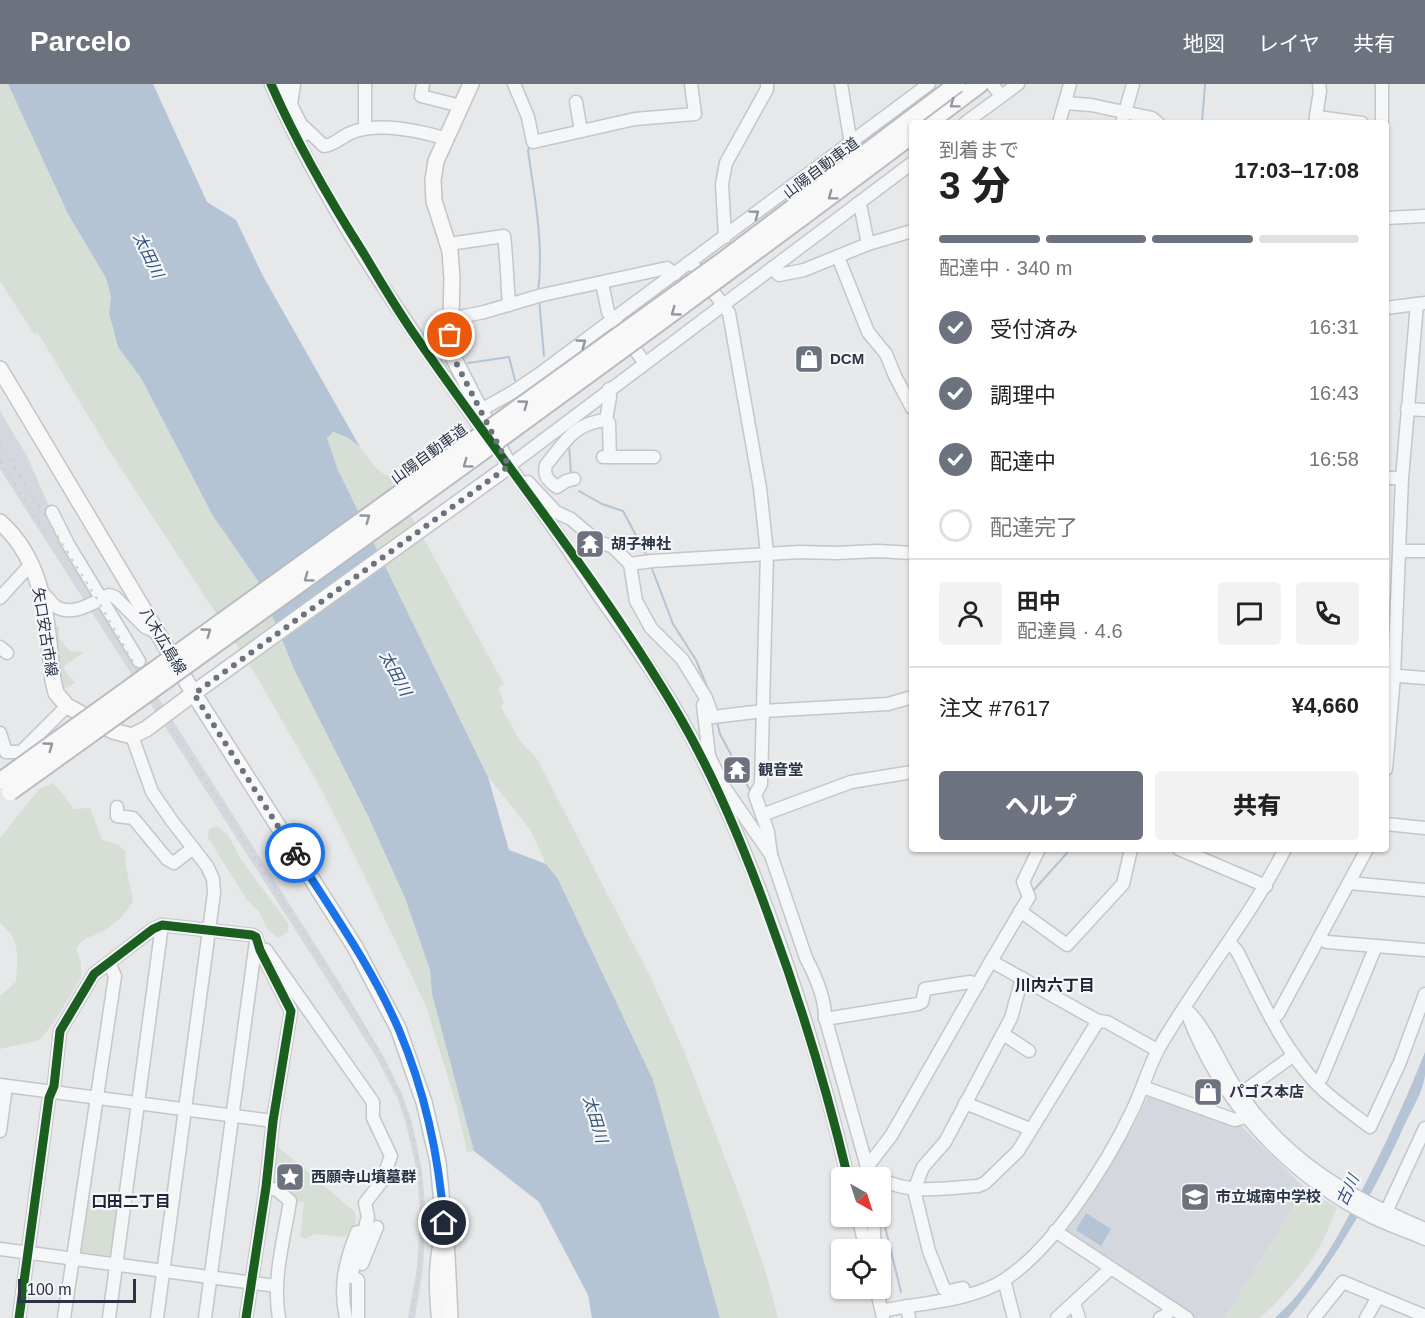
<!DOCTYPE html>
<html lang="ja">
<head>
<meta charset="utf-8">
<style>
  :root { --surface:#fff; --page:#f2f2f2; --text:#222; --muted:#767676; --line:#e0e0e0; --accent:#6c737f }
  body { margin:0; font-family:Helvetica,"Noto Sans JP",sans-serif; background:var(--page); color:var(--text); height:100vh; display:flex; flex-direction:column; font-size:22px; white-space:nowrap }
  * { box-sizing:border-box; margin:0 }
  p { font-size:20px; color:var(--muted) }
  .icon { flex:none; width:33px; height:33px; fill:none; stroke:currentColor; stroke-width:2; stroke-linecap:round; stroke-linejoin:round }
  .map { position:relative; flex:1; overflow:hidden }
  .details { position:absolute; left:909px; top:36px; width:480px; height:732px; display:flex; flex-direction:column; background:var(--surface); border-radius:6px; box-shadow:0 2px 4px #0004 }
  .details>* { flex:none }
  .needle { width:39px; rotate:141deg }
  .buttons { position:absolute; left:831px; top:1083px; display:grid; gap:12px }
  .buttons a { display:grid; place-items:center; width:60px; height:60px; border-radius:6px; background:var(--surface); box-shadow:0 2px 4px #0004; font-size:30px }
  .scale { position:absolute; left:18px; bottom:15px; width:118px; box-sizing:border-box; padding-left:6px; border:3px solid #2b3445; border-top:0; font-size:16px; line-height:21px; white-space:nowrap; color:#2b3445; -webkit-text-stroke:4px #f4f6f9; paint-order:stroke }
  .pin { position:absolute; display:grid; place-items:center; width:51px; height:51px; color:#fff; margin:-26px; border:3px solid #fff; border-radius:50%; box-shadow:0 2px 6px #0007 }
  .courier { position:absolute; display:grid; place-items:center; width:60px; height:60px; margin:-30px; border:4px solid #1a73e8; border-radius:50%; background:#fff; color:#222; box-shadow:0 2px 8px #0007 }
  .headline em { font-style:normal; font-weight:800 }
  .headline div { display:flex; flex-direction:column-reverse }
  .headline { display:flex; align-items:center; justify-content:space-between; height:102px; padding:0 30px }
  h1 { font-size:39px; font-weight:800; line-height:45px }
  .bar { display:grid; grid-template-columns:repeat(4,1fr); gap:9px 6px; align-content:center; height:72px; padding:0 30px }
  .bar i { height:8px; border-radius:4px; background:var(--line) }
  .bar .selected { background:var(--accent) }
  .bar p { grid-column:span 4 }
  .line { display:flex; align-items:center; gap:15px; padding:0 30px; border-top:2px solid var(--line) }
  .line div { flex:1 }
  .round { display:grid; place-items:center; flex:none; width:63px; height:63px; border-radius:6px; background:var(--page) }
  ol { padding:0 30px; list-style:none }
  li { display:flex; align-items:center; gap:18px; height:66px }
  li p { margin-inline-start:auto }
  li .icon { padding:6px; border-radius:50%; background:var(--accent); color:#fff; stroke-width:4 }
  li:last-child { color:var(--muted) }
  li i { width:33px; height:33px; border:3px solid var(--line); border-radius:50% }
  .action { display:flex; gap:12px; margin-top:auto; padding:12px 30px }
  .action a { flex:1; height:69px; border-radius:6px; background:var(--accent); color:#fff; font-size:24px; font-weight:800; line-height:69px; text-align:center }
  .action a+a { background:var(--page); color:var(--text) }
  header { display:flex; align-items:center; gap:36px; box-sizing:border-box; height:84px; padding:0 30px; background:var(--accent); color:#fff }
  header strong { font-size:28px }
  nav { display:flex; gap:33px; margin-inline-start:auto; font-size:21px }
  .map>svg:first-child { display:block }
  .built { fill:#d4d7dd }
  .green { fill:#d6ded6 }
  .water { fill:#b4c4d5 }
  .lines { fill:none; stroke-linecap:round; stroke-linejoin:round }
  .stream { stroke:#b4c4d5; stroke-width:2 }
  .minor-casing { stroke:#c4c6c8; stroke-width:15 }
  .major-casing { stroke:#c2c5c8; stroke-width:18 }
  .highway-casing { stroke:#b8bbbf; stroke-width:20 }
  .minor { stroke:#f5f6f7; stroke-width:12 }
  .major { stroke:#f8f8f8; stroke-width:15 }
  .highway { stroke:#f8f8f8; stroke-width:16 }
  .rail { stroke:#cecfd2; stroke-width:2; stroke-dasharray:3 6; stroke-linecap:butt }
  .highway-bridge-casing { stroke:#b8bbbf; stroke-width:20; stroke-linecap:butt }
  .highway-bridge { stroke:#f8f8f8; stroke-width:16 }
  .cycleway-casing { stroke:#f4f6f9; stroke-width:13 }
  .cycleway { stroke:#1b5e20; stroke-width:9 }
  .oneway { stroke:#92969e }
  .oneway2 { stroke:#90959e }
  .done { stroke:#6c737f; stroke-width:6; stroke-dasharray:0 10.8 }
  .route { stroke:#1a73e8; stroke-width:8 }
  .labels { text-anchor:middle; stroke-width:4.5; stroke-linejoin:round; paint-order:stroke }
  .street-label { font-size:15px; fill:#2b3445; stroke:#f4f6f9 }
  .poi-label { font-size:15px; font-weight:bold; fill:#2b3445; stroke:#f4f6f9; text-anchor:start }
  .water-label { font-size:16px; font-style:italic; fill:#34527a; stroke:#f4f6f9 }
  .neighbourhood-label { font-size:16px; font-weight:bold; fill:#1d2536; stroke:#f4f6f9 }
</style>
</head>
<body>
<header>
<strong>Parcelo</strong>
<nav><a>地図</a><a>レイヤ</a><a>共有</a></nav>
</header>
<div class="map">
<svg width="1425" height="1234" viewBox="0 0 1425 1234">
  <rect width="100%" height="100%" fill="#e6e8ea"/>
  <!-- built -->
  <g class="built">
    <path d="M0,327L28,374L51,427L137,580L339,898L384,973L402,1010L412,1038L422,1087L426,1132L423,1184L415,1234H408L417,1183L420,1132L417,1088L406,1040L397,1013L378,976L332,903L0,385Z"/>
    <path d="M1150,1008L1241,1042L1305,1104L1225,1234H1192L1067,1149L1066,1144L1084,1121L1134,1041Z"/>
  </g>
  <!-- green -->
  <g class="green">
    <path d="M0,0H8L68,130L106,194L111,213L109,229L118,263L141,294L213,432L258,497L294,585L368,732L405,814L430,886L432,910L474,1067L467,1068L457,1023L426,922L363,789L320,703L253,586L107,363L38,249L34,250L0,197Z"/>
    <path d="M332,348C341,352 351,355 358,362C371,373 371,385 389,392L504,600L498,604L504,618L501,623L520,657L537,675L649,890L685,969L741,1116L766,1189L778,1234H720L653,996L558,795L546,780L530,745L488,693L471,660L338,386L327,354Z"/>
    <path d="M51,541L59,542V554L70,567L84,568L64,582L65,587L75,599L63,605L61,601Z"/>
    <path d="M53,699L63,710L74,725L90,724L102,756L117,760L125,767L126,783L133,817C125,831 114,842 99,849C86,855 84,853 76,865L81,879V894L54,938L40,956L0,965V912L16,898C17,873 22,856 0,839V754L39,705Z"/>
    <path d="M217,742L228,751L242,777L288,839V848L278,854L268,846L259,827L247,816L208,754L209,745Z"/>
    <path d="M271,1057L355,1128L356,1138L345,1153L315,1150L305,1155L300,1152L304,1118L290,1117L266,1103Z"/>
    <path d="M1305,1104L1337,1124C1333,1132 1330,1141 1326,1150C1312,1181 1285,1211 1260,1234H1225Z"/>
    <path d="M87,1115L121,1118L114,1170L108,1173L83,1170L80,1164Z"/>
  </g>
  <!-- water -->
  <g class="water">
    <path d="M8,0H153L207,118L236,136L263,192L360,363L348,354L333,348L327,354L338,386L488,693L509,766L546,780L558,795L653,996L720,1234H592L588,1211L539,1118L474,1067L432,910L430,886L405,814L368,732L294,585L258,497L213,432L141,294L118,263L109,229L111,213L106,194L68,130Z"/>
    <path d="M1425,968C1425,976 1425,984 1425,991C1423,1008 1411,1027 1404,1042C1373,1111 1336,1175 1288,1234H1275C1311,1201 1336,1157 1358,1114C1383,1066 1405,1018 1425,968Z"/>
    <path d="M1086,1129L1111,1145L1101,1162L1076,1146Z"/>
  </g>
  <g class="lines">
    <!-- stream -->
    <g class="stream">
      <path d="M1202,39L1205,0"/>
      <path d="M530,60L528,67C535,115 544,160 538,209"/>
      <path d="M539,215L544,272"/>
      <path d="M468,279L509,273L515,296"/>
      <path d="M569,360L571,390"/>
      <path d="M579,407L602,420L623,427L648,474"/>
      <path d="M651,482L673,540L696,576L710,610"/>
      <path d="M717,638L720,650L751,708"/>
      <path d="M1032,808L1067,769V765"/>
      <path d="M880,1122L901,1208"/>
    </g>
    <!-- minor casing -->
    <g class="minor-casing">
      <g id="minor">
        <path d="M271,0C326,127 408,242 488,354"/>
        <path d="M282,0L291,20"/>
        <path d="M294,0L291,21L306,50"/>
        <path d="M365,0V44"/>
        <path d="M423,0L421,12L461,22"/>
        <path d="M514,0L528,33L533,58L635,35L695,30L691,0"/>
        <path d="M841,0L850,54L853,58"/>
        <path d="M992,0L1001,12"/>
        <path d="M1382,0V39"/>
        <path d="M576,18L581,47"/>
        <path d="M1065,19L1091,21L1152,34L1158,39"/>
        <path d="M1317,33L1362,39"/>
        <path d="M965,39L1018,0"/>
        <path d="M1059,39L1070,0"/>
        <path d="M1122,39L1133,0"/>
        <path d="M1315,39L1320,7L1319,0"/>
        <path d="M304,43L324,62C335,61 343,51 353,48C380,38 421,47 447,55"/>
        <path d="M857,120L861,125L868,160"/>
        <path d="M1386,134L1425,132"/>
        <path d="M725,153L722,100L726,79L767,5V0"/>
        <path d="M449,160L504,152C507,175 507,197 509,221"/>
        <path d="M838,173L868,248L886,270L895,292L912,324"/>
        <path d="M691,178L729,229L760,404L767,469L761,700L755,711L768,748L771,771"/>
        <path d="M772,184L779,191L804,186L868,160L912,147"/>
        <path d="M602,199L608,228L644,278"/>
        <path d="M1386,224L1425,219"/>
        <path d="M450,235L484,228L542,211L667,184L675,190"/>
        <path d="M1407,325L1425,326"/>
        <path d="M481,326L513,308L538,291L929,0"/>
        <path d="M606,336L609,339L610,373"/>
        <path d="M603,373H654"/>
        <path d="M504,375C538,419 569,467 600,513C634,561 669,609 696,662C765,798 813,946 848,1094"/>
        <path d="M509,382L912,79"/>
        <path d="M1386,394H1402"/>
        <path d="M574,395L566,397L557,403C548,397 543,391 546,381C565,358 574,339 606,336L610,313L609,305"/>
        <path d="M528,398L556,428L571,435L597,457L613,463L630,480L636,517L651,544L682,575L706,614L713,633L763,627L888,620L912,613"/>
        <path d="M52,428L68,460L139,577"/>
        <path d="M1400,467H1425"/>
        <path d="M630,480L652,477L800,468L835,469L878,467L912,469"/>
        <path d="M42,509C48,512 50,518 55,522C72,534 94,518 109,511L115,513L145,543L158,549"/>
        <path d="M0,514L31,480"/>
        <path d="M0,563L7,569"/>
        <path d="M1386,591L1425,594"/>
        <path d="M703,621L709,672L724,703L771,771L806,874C815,891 825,914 825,933L867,1083L868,1094"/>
        <path d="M0,649L6,668H21L67,622"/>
        <path d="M132,652L152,708L172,737L207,782L213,795L214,809L157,1234"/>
        <path d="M1386,685L1394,592L1402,394L1417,220"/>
        <path d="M117,723V732L133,734L167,775L174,779L193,764"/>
        <path d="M762,731L851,698L912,688"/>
        <path d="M1386,740L1425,744"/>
        <path d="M1179,765L1266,802"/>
        <path d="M1349,799L1425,806"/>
        <path d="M1020,827L1067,861L1123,800L1131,765"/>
        <path d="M1319,854L1327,858L1425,866"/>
        <path d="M1229,858L1237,867C1260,912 1281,962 1316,999C1331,1015 1352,1029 1370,1043L1400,978L1425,910"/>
        <path d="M266,866L373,1018V1034L391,1072L382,1097L365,1119L368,1133L351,1192L358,1196V1234"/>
        <path d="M991,877L1098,937L1107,938L1157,966"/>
        <path d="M1185,923C1217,1014 1284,1088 1370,1132C1388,1141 1407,1147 1425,1155"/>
        <path d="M1190,929C1211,952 1221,984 1240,1010C1290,1080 1348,1112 1425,1145"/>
        <path d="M825,935L918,920L922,918L925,905L970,898L978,900"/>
        <path d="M1272,935L1278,930L1367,765"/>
        <path d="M1003,950L1029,967"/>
        <path d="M1316,999L1322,993L1376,862"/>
        <path d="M0,1001L273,1037"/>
        <path d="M1143,1003L1235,1036L1246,1033"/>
        <path d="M1240,1010L1294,971"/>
        <path d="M965,1019L1030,1045"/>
        <path d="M0,1047L6,1002"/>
        <path d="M867,1083L891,1052L991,877L1029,813L1023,798L1039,765"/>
        <path d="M880,1095C913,1111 943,1104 978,1102L985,1099L1018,1067L1098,937"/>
        <path d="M266,1103L277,1106L290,1117C284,1155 272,1196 279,1234"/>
        <path d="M1386,1128L1425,1044"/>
        <path d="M858,1132L866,1166"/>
        <path d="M873,1132L875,1166"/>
        <path d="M1055,1147L1187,1234"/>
        <path d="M0,1165L276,1202"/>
        <path d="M362,1180L377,1143"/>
        <path d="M1004,1196L1014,1234"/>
        <path d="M876,1204L883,1233"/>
        <path d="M963,1204L949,1207L944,1205L929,1167L914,1106L923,1083L945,1058L1011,934L1022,894"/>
        <path d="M1074,1219L1079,1234"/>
        <path d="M907,1222L909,1234"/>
        <path d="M882,1227C922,1218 969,1218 1004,1196C1054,1164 1107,1080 1132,1027C1142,1007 1148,984 1159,964C1198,896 1249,836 1285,765"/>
        <path d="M19,1234L49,1014L54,1002L60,947L94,890L153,845L162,841L252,851L256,853L260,866L291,927L273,1037L266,1103L246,1234"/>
        <path d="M64,1234L115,892L109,879"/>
        <path d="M109,1234L162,841"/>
        <path d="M205,1234L256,857"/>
        <path d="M346,1234C339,1203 345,1177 357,1148"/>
        <path d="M438,1234C435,1203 434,1177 443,1146"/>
        <path d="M1057,1234L1111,1184"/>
        <path d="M1160,1234L1165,1232L1172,1224"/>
        <path d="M1314,1234L1343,1198L1425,1232"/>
        <path d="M1366,1234L1378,1213"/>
      </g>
    </g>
    <!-- major casing -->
    <g class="major-casing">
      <g id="major">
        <path d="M0,285L194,610L355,863L398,944L424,1018L438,1078L447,1171L450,1234"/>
        <path d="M0,438C47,480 46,539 53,596L56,609L67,622L113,647L132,652L146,645L202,603L509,382L450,267L452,195L450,167L434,117L433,96L436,77L471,0"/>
      </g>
    </g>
    <!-- highway casing -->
    <g class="highway-casing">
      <path id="highway" d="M928,39L980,0"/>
    </g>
    <!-- minor -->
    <use href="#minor" class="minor"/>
    <!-- major -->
    <use href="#major" class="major"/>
    <!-- highway -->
    <use href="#highway" class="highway"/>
    <!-- rail -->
    <g class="rail">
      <path d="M0,360L97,515L159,623"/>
      <path d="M0,377L48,453"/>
      <path d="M172,644C220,719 268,794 317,870C350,922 390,976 408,1036C429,1100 424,1169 411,1234"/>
    </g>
    <!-- highway-bridge casing -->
    <g class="highway-bridge-casing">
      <g id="highway-bridge">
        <path d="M2,696L725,175L957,0"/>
        <path d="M10,708C312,491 614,275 912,51"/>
      </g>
    </g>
    <!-- highway-bridge -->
    <use href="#highway-bridge" class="highway-bridge"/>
    <!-- cycleway casing -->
    <g class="cycleway-casing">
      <g id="cycleway">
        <path d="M271,0C297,60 329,115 364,170C380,197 396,224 414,250C501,377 600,497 678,630C716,695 745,766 770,836C801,920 827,1006 848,1094"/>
        <path d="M19,1234L49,1014L54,1002L60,947L94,890L153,845L162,841L252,851L256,853L260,866L291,927L273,1037L266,1103L246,1234"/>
      </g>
    </g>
    <!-- cycleway -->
    <use href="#cycleway" class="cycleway"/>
  </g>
  <!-- one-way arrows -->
  <defs><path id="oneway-chevron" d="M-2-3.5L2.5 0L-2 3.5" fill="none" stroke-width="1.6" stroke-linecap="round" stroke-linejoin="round" transform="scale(1.5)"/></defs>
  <g class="oneway">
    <use href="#oneway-chevron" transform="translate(954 20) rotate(143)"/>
    <use href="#oneway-chevron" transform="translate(832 112) rotate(143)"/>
    <use href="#oneway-chevron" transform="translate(675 228) rotate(144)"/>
    <use href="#oneway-chevron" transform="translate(524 320) rotate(-36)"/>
    <use href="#oneway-chevron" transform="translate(467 380) rotate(144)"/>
    <use href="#oneway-chevron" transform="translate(366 434) rotate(-36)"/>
    <use href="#oneway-chevron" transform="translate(308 494) rotate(144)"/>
    <use href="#oneway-chevron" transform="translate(207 548) rotate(-36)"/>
    <use href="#oneway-chevron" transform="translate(49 662) rotate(-36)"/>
  </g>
  <g class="oneway2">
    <use href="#oneway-chevron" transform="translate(755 130) rotate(-37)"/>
    <use href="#oneway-chevron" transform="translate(582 259) rotate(-36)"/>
  </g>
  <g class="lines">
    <!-- done -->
    <path class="done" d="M295,769L194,610L509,382L450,267V251"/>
    <!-- route -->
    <path class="route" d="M295,769C331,826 372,883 399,946C425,1008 439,1072 444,1139"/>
  </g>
  <!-- icons -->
  <defs>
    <g id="shop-square" transform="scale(1.5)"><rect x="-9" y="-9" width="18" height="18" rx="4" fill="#6c737f" stroke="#f4f6f9"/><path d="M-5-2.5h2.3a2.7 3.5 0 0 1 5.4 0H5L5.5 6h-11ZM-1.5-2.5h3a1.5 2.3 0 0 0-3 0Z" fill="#fff"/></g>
    <g id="temple-square" transform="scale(1.5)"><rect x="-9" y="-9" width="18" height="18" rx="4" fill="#6c737f" stroke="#f4f6f9"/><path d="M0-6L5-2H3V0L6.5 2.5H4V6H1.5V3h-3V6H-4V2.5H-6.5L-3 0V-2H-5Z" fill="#fff"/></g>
    <g id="sight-square" transform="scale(1.5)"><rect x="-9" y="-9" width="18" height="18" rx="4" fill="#6c737f" stroke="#f4f6f9"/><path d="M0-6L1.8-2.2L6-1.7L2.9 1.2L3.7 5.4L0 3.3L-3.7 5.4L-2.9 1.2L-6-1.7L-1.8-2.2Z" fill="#fff"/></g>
    <g id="school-square" transform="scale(1.5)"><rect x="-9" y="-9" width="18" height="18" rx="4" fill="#6c737f" stroke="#f4f6f9"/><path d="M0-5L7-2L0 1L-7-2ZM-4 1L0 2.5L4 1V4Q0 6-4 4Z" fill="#fff"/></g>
  </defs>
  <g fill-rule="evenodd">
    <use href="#shop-square" x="809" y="275"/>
    <use href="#temple-square" x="590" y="460"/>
    <use href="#temple-square" x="737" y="686"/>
    <use href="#shop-square" x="1208" y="1008"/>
    <use href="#sight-square" x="290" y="1093"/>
    <use href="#school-square" x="1195" y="1113"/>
  </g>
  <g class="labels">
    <!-- street labels -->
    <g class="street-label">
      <text transform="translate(821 84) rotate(-37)" y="5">山陽自動車道</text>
      <text transform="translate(429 370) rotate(-36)" y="5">山陽自動車道</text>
      <text transform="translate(45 548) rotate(81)" y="5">矢口安古市線</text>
      <text transform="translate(163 557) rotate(59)" y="5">八木広島線</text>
    </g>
    <!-- poi labels -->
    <g class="poi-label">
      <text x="830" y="280">DCM</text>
      <text x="611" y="465">胡子神社</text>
      <text x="758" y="691">観音堂</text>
      <text x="1229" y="1013">パゴス本店</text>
      <text x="311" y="1098">西願寺山墳墓群</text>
      <text x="1216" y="1118">市立城南中学校</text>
    </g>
    <!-- water labels -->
    <g class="water-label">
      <text transform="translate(149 171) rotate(64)" y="6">太田川</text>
      <text transform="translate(396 589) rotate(62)" y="6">太田川</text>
      <text transform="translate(596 1035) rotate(73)" y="6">太田川</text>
      <text transform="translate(1347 1106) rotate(-65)" y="6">古川</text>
    </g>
    <!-- neighbourhood labels -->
    <g class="neighbourhood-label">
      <text x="1055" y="907">川内六丁目</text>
      <text x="131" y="1123">口田二丁目</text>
    </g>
  </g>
</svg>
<div class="buttons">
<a><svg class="needle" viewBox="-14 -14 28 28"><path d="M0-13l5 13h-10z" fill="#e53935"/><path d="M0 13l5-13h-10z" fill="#767676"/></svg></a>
<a><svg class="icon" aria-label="locate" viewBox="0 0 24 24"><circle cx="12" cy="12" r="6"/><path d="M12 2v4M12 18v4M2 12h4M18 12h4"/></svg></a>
</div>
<div class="scale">100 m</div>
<div class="pin" style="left:450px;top:251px;background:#ea580c"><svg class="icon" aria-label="bag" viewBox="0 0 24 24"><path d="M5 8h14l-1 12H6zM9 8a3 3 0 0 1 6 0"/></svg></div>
<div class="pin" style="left:444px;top:1139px;background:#1f2937"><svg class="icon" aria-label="home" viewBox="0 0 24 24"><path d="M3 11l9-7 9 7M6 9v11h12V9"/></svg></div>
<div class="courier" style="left:295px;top:769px"><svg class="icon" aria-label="bike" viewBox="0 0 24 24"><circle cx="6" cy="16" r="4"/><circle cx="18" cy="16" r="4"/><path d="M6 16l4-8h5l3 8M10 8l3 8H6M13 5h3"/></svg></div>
<section class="details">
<div class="headline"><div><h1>3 分</h1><p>到着まで</p></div><em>17:03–17:08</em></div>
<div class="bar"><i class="selected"></i><i class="selected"></i><i class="selected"></i><i></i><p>配達中 · 340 m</p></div>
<ol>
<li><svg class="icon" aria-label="check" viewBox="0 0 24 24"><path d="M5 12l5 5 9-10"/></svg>受付済み<p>16:31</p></li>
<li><svg class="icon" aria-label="check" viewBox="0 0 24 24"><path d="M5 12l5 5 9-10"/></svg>調理中<p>16:43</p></li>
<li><svg class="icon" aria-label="check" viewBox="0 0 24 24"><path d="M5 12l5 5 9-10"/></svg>配達中<p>16:58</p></li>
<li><i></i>配達完了</li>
</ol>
<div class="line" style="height:108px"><a class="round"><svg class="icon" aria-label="person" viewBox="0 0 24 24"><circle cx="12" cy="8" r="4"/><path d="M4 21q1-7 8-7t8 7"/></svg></a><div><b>田中</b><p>配達員 · 4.6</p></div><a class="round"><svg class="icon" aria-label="chat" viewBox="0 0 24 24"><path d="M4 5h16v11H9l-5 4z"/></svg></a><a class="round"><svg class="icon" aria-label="phone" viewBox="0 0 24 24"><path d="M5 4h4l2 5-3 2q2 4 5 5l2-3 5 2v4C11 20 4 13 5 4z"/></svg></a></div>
<div class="line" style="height:78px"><div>注文 #7617</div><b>¥4,660</b></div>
<div class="action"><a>ヘルプ</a><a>共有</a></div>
</section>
</div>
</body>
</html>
